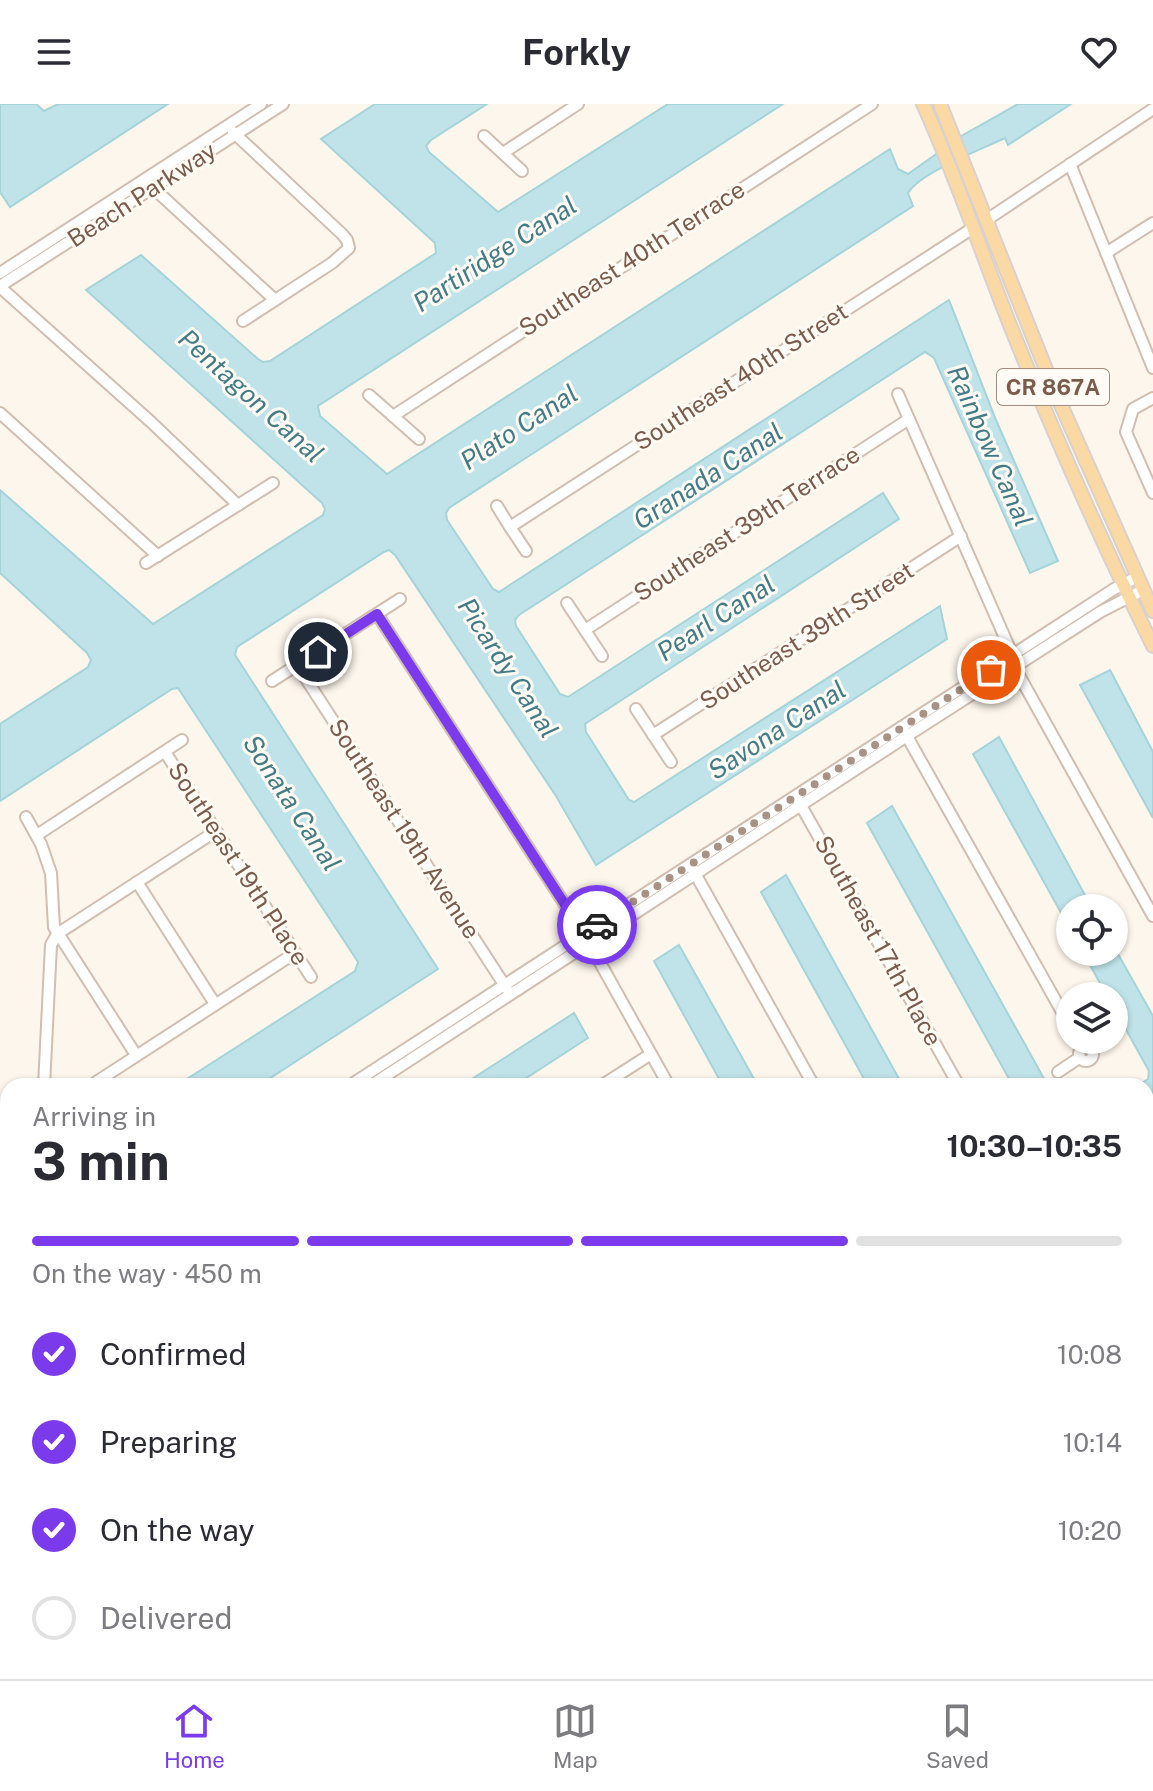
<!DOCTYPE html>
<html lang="en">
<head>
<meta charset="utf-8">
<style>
  :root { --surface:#fff; --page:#f2f2f3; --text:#2b2b33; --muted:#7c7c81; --line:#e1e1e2; --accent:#7c3aed }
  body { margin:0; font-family:"Public Sans",sans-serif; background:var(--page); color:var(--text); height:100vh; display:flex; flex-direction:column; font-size:30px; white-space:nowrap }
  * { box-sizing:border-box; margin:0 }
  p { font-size:26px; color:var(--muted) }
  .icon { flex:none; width:44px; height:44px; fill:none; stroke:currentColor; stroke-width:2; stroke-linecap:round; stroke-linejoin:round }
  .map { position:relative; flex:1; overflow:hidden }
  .sheet { position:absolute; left:0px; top:974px; width:1154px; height:602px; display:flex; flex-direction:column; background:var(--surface); border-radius:24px 24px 0 0; box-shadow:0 2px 6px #0004 }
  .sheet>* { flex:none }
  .fabs { position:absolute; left:1056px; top:790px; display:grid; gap:16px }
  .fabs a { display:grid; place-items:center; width:72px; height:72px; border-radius:50%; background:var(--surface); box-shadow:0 2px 6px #0004; font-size:40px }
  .pin { position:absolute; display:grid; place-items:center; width:68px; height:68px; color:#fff; margin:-34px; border:4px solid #fff; border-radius:50%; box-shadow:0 2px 8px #0007 }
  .courier { position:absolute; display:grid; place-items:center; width:80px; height:80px; margin:-40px; border:6px solid #7c3aed; border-radius:50%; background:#fff; color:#222; box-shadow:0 2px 10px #0007 }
  .overview em { font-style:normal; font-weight:700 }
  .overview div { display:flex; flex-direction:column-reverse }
  .overview { display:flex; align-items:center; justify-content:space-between; height:136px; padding:0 32px }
  h1 { font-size:52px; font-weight:700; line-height:60px }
  .bar { display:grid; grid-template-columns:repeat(4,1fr); gap:12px 8px; align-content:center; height:96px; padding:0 32px }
  .bar i { height:10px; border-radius:6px; background:var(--line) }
  .bar .selected { background:var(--accent) }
  .bar p { grid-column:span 4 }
  ol { padding:0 32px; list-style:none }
  li { display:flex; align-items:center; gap:24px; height:88px }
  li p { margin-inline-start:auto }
  li .icon { padding:8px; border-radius:50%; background:var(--accent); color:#fff; stroke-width:4 }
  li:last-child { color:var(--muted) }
  li i { width:44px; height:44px; border:4px solid var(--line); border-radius:50% }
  header { display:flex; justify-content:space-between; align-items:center; height:104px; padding:0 32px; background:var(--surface); font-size:36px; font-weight:700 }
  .tab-bar { display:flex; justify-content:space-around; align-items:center; height:112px; border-top:2px solid var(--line); background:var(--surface); font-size:22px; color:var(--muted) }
  .tab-bar a { display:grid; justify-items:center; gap:4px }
  .tab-bar .selected { color:var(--accent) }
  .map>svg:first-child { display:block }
  .water { fill:#bfe3e8; stroke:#a5d3da; stroke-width:2 }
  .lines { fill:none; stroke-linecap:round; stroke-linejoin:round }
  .minor-casing { stroke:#d1beb0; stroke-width:14 }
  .major-casing { stroke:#dad1cd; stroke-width:16 }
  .minor { stroke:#fff; stroke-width:10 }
  .major { stroke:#fbd9a5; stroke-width:12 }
  .done { stroke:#a89285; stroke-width:8; stroke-dasharray:0 14.4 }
  .route { stroke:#7c3aed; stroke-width:10 }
  .labels { text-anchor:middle; stroke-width:6; stroke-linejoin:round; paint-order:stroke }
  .shield { fill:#fffaf3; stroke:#a28b7f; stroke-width:2 }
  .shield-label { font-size:22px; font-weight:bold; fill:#7a5c4d }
  .street-label { font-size:24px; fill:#7a5c4d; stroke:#fffaf3 }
  .water-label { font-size:26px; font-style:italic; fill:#437c86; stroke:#fffaf3 }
</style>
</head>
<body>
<header><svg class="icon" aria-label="menu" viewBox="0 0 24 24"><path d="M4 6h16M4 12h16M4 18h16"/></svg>Forkly<svg class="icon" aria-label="heart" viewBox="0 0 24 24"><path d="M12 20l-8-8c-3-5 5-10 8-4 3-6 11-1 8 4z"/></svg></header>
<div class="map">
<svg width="1153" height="1575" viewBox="0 0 1153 1575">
  <rect width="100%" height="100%" fill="#fdf6ec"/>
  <!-- water -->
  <g class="water">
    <path d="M0,0H36L44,7L58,0H168L10,103L0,88Z"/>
    <path d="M375,0H487L431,36L426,42L429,48L498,108L668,0H783L318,302L320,312L387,370L890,45L898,65L908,70L963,31L1018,0H1071L1008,41L1005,34C982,45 919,69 908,89L913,102L449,404L446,409L447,416L493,485L499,488L949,196L996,316L1058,457L1030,469L934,254L925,248L519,511L515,516L516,522L560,590L568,593L883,389L899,415L585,620L586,628L629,696L634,698L940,502L947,535L596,761L556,692L395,451L389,446L384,448L237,543L235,551L438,865L258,982H176L355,867L358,858L178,584L172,585L0,697V620L88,563L91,556L87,549L0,469V386L153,520L323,411L325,405L322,399L86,186L141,151L258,255L263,258L270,257L436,149L435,139L321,35Z"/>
    <path d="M1110,566L1153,648V714L1080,581Z"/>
    <path d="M999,633L1092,804H1070V825L973,650Z"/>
    <path d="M892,702L1032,953L1048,982H1013L867,719Z"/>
    <path d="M786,771L903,982H868L761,788Z"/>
    <path d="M679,841L758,982H723L654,857Z"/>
    <path d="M1114,843L1153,912V1047L1146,1051V982H1137L1148,975L1149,967L1114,904V892H1107L1083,848H1114Z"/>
    <path d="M574,909L588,934L514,982H461Z"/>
    <path d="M1146,1126L1153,1137V1192L1146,1180Z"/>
    <path d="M1146,1363L1153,1374V1428L1146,1417Z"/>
    <path d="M0,1444L8,1455V1568H51L53,1575H0Z"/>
    <path d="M236,1568H350L339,1575H225Z"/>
    <path d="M548,1568H656L645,1575H537Z"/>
  </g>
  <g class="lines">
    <!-- minor casing -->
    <g class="minor-casing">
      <g id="minor">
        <path d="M233,28L342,130L347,136L349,144L332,159L243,217"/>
        <path d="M484,32L522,67"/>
        <path d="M503,49L578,0"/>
        <path d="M1070,60L1153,264"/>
        <path d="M150,81L275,196"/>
        <path d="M988,115L1153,5"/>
        <path d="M1106,149L1153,119"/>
        <path d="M0,169L261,0"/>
        <path d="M0,182L283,0"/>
        <path d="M0,183L151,318L238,401"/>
        <path d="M898,290L1013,552L1015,564L1153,812"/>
        <path d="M369,291L393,312L872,0"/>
        <path d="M1153,294L1133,305L1126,328L1153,389"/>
        <path d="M0,309L158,452"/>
        <path d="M393,312L419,335"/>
        <path d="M497,402L510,423"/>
        <path d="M526,447L510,423L973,124"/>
        <path d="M146,459L273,379"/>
        <path d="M567,499L602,552"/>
        <path d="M377,510L584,830L669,982"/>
        <path d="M585,526L909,315"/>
        <path d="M297,561L507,885"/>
        <path d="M272,577L400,495"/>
        <path d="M636,605L671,658"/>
        <path d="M904,627L1070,922"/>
        <path d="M653,631L961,432"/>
        <path d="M165,648L311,873"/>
        <path d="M799,698L959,982"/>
        <path d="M26,713L41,740L51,769L54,823L136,951"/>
        <path d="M37,731L182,636"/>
        <path d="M692,764L814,982"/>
        <path d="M137,778L215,900"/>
        <path d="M57,830L216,727"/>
        <circle cx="1086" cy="950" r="7"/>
        <path d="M1092,946L1107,936"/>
        <path d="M1058,968L1079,954"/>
        <path d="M44,982L51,841L57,830"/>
        <path d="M90,982L295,849"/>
        <path d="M349,982L1114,485L1137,473"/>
        <path d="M370,982L907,632L1100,508L1143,486"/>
        <path d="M601,982L651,950"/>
        <path d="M1146,1271L1153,1282"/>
        <path d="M1146,1507L1153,1519"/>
        <path d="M894,1568L898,1575"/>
        <path d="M121,1575L132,1568"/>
        <path d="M442,1575L453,1568"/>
        <path d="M739,1575L749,1568"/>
        <path d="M1037,1575L1048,1568"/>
        <path d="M1060,1575L1071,1568"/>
      </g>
    </g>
    <!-- major casing -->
    <g class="major-casing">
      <g id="major">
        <path d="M923,0C957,74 982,151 1012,226C1055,333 1102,439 1153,542"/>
        <path d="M940,0L1053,283L1153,507"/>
      </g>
    </g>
    <!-- minor -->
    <use href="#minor" class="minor"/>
    <!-- major -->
    <use href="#major" class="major"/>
  </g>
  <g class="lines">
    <!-- done -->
    <path class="done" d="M597,821L991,566"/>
    <!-- route -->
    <path class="route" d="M318,548L377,510L584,830L597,821"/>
  </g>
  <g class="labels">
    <!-- shield labels -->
    <rect class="shield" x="997" y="265" width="112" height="36" rx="6"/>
    <g class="shield-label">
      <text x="1053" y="291">CR 867A</text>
    </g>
    <!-- street labels -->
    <g class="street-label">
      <text transform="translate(142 91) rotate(-33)" y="8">Beach Parkway</text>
      <text transform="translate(632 155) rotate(-33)" y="8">Southeast 40th Terrace</text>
      <text transform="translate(741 273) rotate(-33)" y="8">Southeast 40th Street</text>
      <text transform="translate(747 420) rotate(-33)" y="8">Southeast 39th Terrace</text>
      <text transform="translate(807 532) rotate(-33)" y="8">Southeast 39th Street</text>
      <text transform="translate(404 725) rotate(57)" y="8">Southeast 19th Avenue</text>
      <text transform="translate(238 760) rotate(57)" y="8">Southeast 19th Place</text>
      <text transform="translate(878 837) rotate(61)" y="8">Southeast 17th Place</text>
    </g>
    <!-- water labels -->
    <g class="water-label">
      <text transform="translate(495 150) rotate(-33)" y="9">Partiridge Canal</text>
      <text transform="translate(251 292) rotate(42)" y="9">Pentagon Canal</text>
      <text transform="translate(519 323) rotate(-33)" y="9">Plato Canal</text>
      <text transform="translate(990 342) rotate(66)" y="9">Rainbow Canal</text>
      <text transform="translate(708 372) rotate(-33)" y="9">Granada Canal</text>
      <text transform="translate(716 514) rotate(-33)" y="9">Pearl Canal</text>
      <text transform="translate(508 564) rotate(57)" y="9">Picardy Canal</text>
      <text transform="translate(777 626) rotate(-33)" y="9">Savona Canal</text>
      <text transform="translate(292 699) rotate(57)" y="9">Sonata Canal</text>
    </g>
  </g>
</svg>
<div class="fabs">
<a><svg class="icon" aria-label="locate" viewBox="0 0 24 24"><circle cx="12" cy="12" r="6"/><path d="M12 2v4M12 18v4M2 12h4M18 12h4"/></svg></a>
<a><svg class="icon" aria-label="layers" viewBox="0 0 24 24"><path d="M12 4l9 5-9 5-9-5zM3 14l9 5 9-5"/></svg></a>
</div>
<div class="pin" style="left:991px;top:566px;background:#ea580c"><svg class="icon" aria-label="bag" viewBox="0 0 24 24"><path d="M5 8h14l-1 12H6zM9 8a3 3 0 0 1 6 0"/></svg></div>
<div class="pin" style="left:318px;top:548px;background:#1f2937"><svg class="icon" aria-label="home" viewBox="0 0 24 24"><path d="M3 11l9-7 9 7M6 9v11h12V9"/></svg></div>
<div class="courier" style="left:597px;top:821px"><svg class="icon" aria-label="car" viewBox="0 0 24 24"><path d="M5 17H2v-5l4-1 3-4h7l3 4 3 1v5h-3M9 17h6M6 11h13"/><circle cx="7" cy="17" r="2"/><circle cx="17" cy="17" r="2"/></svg></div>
<section class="sheet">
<div class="overview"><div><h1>3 min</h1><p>Arriving in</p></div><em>10:30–10:35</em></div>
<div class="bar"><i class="selected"></i><i class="selected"></i><i class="selected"></i><i></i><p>On the way · 450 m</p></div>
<ol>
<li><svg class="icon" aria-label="check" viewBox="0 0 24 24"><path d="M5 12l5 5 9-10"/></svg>Confirmed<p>10:08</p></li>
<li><svg class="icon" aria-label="check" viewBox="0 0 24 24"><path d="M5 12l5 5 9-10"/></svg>Preparing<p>10:14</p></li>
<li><svg class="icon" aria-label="check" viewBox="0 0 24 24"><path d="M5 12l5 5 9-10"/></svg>On the way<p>10:20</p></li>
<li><i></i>Delivered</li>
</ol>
</section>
</div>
<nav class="tab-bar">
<a class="selected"><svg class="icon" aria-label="home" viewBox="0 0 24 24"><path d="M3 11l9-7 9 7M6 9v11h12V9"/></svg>Home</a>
<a><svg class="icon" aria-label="map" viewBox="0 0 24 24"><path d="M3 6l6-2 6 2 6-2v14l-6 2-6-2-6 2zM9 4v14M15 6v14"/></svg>Map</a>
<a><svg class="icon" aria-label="saved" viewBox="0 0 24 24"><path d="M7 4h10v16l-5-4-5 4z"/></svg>Saved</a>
</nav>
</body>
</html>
